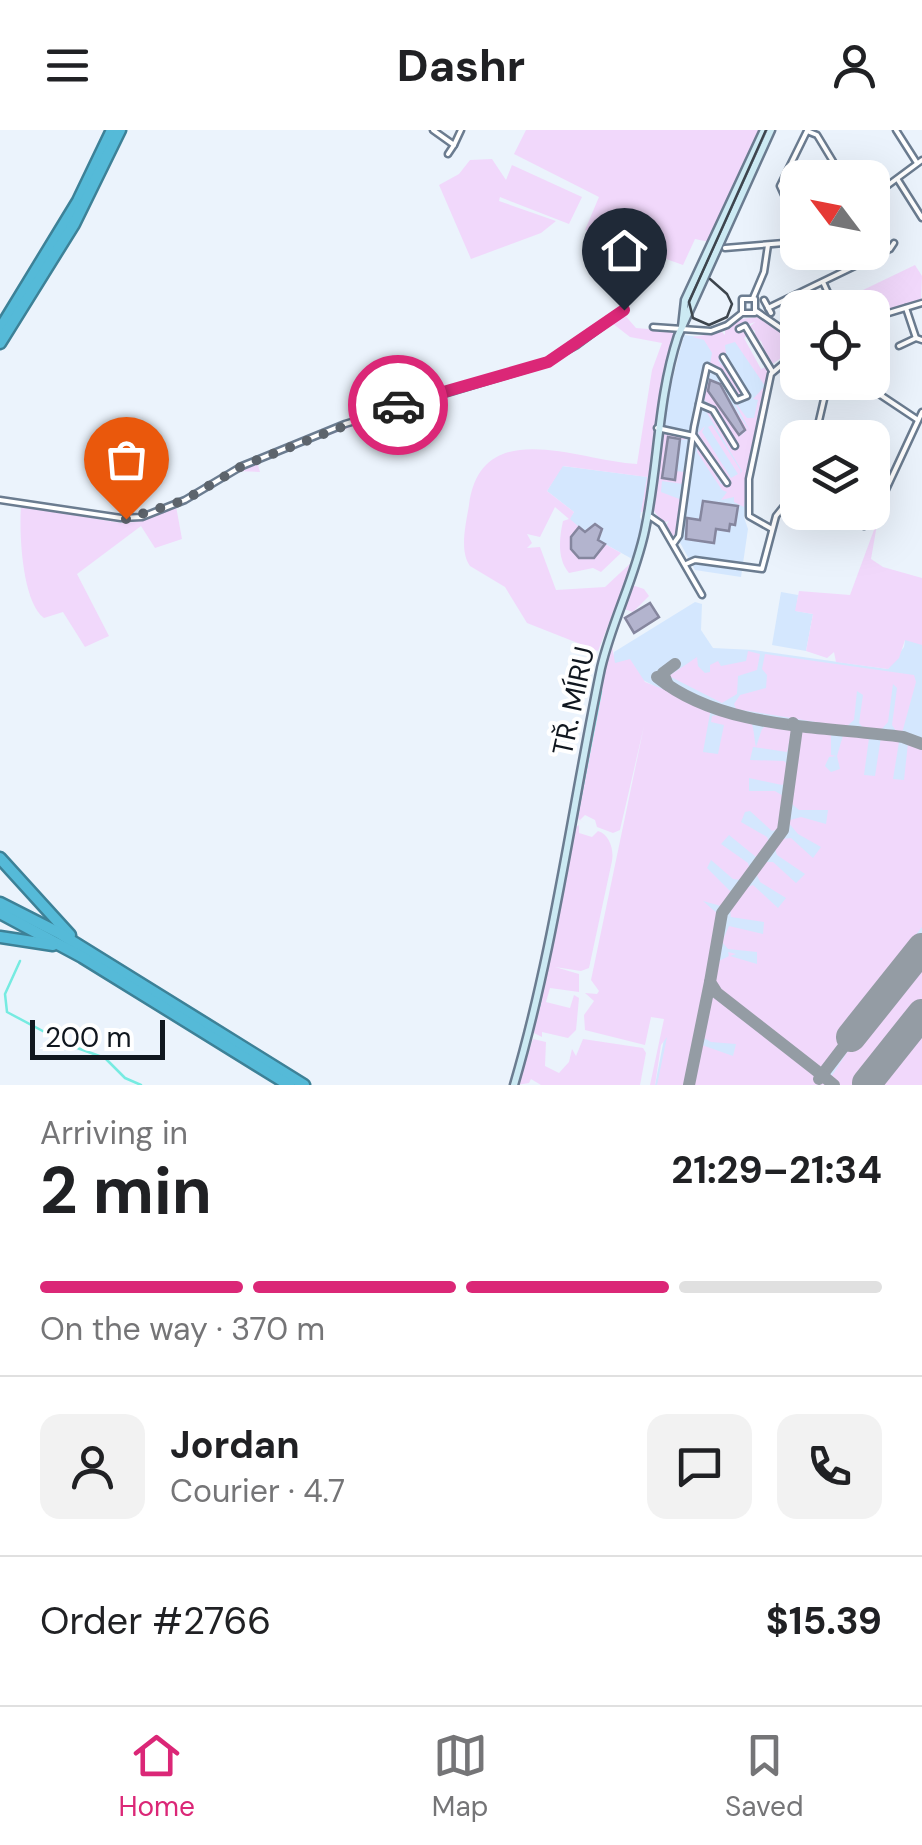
<!DOCTYPE html>
<html lang="en">
<head>
<meta charset="utf-8">
<style>
  :root { --surface:#fff; --page:#f2f2f2; --text:#202124; --muted:#757577; --line:#e0e0e0; --accent:#db2777 }
  body { margin:0; font-family:"DM Sans",sans-serif; background:var(--page); color:var(--text); height:100vh; display:flex; flex-direction:column; font-size:38px; white-space:nowrap }
  * { box-sizing:border-box; margin:0 }
  p { font-size:32px; color:var(--muted) }
  .icon { flex:none; width:55px; height:55px; fill:none; stroke:currentColor; stroke-width:2; stroke-linecap:round; stroke-linejoin:round }
  .map { position:relative; height:955px; overflow:hidden }
  .drawer { display:flex; flex-direction:column; background:var(--surface); flex:1 }
  .drawer>* { flex:none }
  .needle { width:65px; rotate:302deg }
  .tools { position:absolute; left:780px; top:30px; display:grid; gap:20px }
  .tools a { display:grid; place-items:center; width:110px; height:110px; border-radius:20px; background:var(--surface); box-shadow:0 10px 40px #0002; font-size:50px }
  .scale { position:absolute; left:30px; bottom:25px; width:135px; box-sizing:border-box; padding-left:10px; border:5px solid #10171f; border-top:0; font-size:28px; line-height:35px; white-space:nowrap; color:#10171f; -webkit-text-stroke:8px #fff; paint-order:stroke }
  .pin { position:absolute; display:grid; place-items:center; width:85px; height:85px; color:#fff; margin:-102px -42px; border-radius:50% 50% 50% 0; rotate:-45deg; box-shadow:0 0 10px #0007 }
  .pin .icon { rotate:45deg }
  .courier { position:absolute; display:grid; place-items:center; width:100px; height:100px; margin:-50px; border:8px solid #db2777; border-radius:50%; background:#fff; color:#222; box-shadow:0 2px 12px #0007 }
  .overview em { font-style:normal; font-weight:700 }
  .overview div { display:flex; flex-direction:column-reverse }
  .overview { display:flex; align-items:center; justify-content:space-between; height:170px; padding:0 40px }
  h1 { font-size:65px; font-weight:700; line-height:75px }
  .bar { display:grid; grid-template-columns:repeat(4,1fr); gap:15px 10px; align-content:center; height:120px; padding:0 40px }
  .bar i { height:12px; border-radius:8px; background:var(--line) }
  .bar .active { background:var(--accent) }
  .bar p { grid-column:span 4 }
  .line { display:flex; align-items:center; gap:25px; padding:0 40px; border-top:2px solid var(--line) }
  .line div { flex:1 }
  .round { display:grid; place-items:center; flex:none; width:105px; height:105px; border-radius:20px; background:var(--page) }
  header { display:flex; justify-content:space-between; align-items:center; height:130px; padding:0 40px; background:var(--surface); font-size:45px; font-weight:700 }
  .dock { display:flex; justify-content:space-around; align-items:center; height:140px; border-top:2px solid var(--line); background:var(--surface); font-size:28px; color:var(--muted) }
  .dock a { display:grid; justify-items:center; gap:5px }
  .dock .active { color:var(--accent) }
  .map>svg:first-child { display:block }
  .built { fill:#d4e7fe }
  .green { fill:#f1d8fb }
  .lines { fill:none; stroke-linecap:round; stroke-linejoin:round }
  .stream { stroke:#76ebe1; stroke-width:2.5 }
  .taxiway { stroke:#949ca4; stroke-width:12 }
  .runway { stroke:#949ca4; stroke-width:30 }
  .building { fill:#b3b4ce; stroke:#85869e; stroke-width:2.5 }
  .minor-casing { stroke:#6b7c90; stroke-width:9 }
  .secondary-casing { stroke:#6b7c90; stroke-width:11 }
  .motorway-casing { stroke:#3d8197; stroke-width:15 }
  .minor { stroke:#fff; stroke-width:4 }
  .secondary { stroke:#cceaf3; stroke-width:6 }
  .motorway { stroke:#55bad8; stroke-width:10 }
  .tram { stroke:#3d454d; stroke-width:2.5 }
  .done { stroke:#5d646c; stroke-width:10; stroke-dasharray:0 18 }
  .route { stroke:#db2777; stroke-width:12 }
  .labels { text-anchor:middle; stroke-width:8; stroke-linejoin:round; paint-order:stroke }
  .street-label { font-size:28px; fill:#10171f; stroke:#fff }
</style>
</head>
<body>
<header><svg class="icon" aria-label="menu" viewBox="0 0 24 24"><path d="M4 6h16M4 12h16M4 18h16"/></svg>Dashr<svg class="icon" aria-label="person" viewBox="0 0 24 24"><circle cx="12" cy="8" r="4"/><path d="M4 21q1-7 8-7t8 7"/></svg></header>
<div class="map">
<svg width="922" height="955" viewBox="0 0 922 955">
  <rect width="100%" height="100%" fill="#ebf3fc"/>
  <!-- built -->
  <g class="built">
    <path d="M684,205L745,212L766,251L747,350L744,387L748,399L741,447L695,440L655,367L668,267Z"/>
    <path d="M562,336L648,347L640,387L643,394L634,430L598,410L602,403L599,395L595,394L585,402L569,389L574,382L547,361Z"/>
    <path d="M781,462L798,465L796,481L813,484L806,521L772,515Z"/>
    <path d="M922,465V955H655L671,873L695,577L612,534L614,522L695,472L702,474L701,500L713,518L754,520L888,539L904,517L910,477Z"/>
  </g>
  <!-- green -->
  <g class="green">
    <path d="M526,0H760L709,112L695,109L683,135L585,100L599,67L514,24Z"/>
    <path d="M492,29L506,50L512,35L582,67L569,94L500,67L499,71L556,91L541,103L471,129L439,55L459,44L470,30Z"/>
    <path d="M915,135L922,146L921,171L873,186L872,178L839,177L836,173Z"/>
    <path d="M623,183L636,198L671,201L675,206L660,266L645,381L641,382L647,347L563,336L547,361L574,382L570,389L579,397L570,413L576,425L594,428L605,414L621,423L601,442L593,438L569,443C556,428 560,405 563,391L569,389L555,377L540,407L527,404L532,413L527,418L540,417L556,460L605,457L634,430L598,521L527,493L505,457L470,436C459,420 466,394 469,375C481,284 579,331 637,334L652,240L662,213L630,207L612,193C584,210 560,230 529,242L427,269L257,332L260,342L236,341L358,291L541,237L568,223Z"/>
    <path d="M758,187L796,213L797,217L771,235L761,211L755,208V201L749,197L755,192L739,198L748,205L744,208L761,239L766,237L768,243L757,288L744,377L734,372V367L721,370L727,362L722,360L697,322L698,316L721,354L729,353L698,303L705,296L702,302L731,348L738,344L708,297L712,295L741,341L739,345L742,341L704,278L711,281L731,318L741,312L738,314L714,277L704,270L705,260L701,269L707,245L708,261L740,306L746,301L721,259L750,301L734,271L747,288H754L758,270L753,269L765,256L735,212L725,215L726,224L718,230L744,263L738,268L721,242L710,234L712,223L704,210L692,207L722,202L725,205V199L741,189Z"/>
    <path d="M660,303L681,305L686,310L668,308L663,348L674,350L676,341L684,342L683,354L662,351L661,362L682,370L679,401L673,406L666,395L669,391L663,393L651,377Z"/>
    <path d="M21,376L121,393L135,392L176,376L182,409L155,418L141,396L77,444L109,506L85,517L63,482L44,488C22,472 19,403 21,376Z"/>
    <path d="M878,389L871,429L883,437L922,448V515L905,510L899,528L888,539L836,532L834,522L827,528L806,521L813,484L795,481L799,461L850,465Z"/>
    <path d="M632,455L644,459L649,466L633,482L624,479L612,516L615,533L630,529L645,552L711,578L703,622L718,624L724,595L711,592L712,586L726,584L718,580C755,591 751,582 756,617L762,599L770,592L789,594L792,600L787,622L753,617L750,630L784,631L788,635L787,651L782,655L749,648V661H775L785,667L780,699L772,701L750,681L745,682L741,692L767,707L770,714L756,727L729,705L721,714L748,733L750,740L742,750L733,749L711,730L707,738L732,763L721,776L703,771L719,785L718,791L686,955H657L667,907L661,915L655,955H650L664,889L651,887L645,915L585,900L584,885L594,871L585,863L597,864L599,861L591,850L644,596L620,700L613,703L597,697L595,690L585,685L580,690L586,694L575,687L607,524Z"/>
    <path d="M748,521L760,524L757,540L738,546L737,564L722,573L669,546L697,527L698,536L705,543L710,542V535L718,531L721,536L746,531Z"/>
    <path d="M765,524L914,545L916,552L902,603L898,604L892,595L897,558L893,554L888,592L879,602L865,600L859,593L863,565L857,561L854,590L846,597L736,579L734,574L740,565L766,558L767,545L762,539Z"/>
    <path d="M802,596L831,600V625L836,626L829,627L825,636L831,642L840,639L837,626L844,602L869,608L864,645L875,646L881,607L899,612L893,649L904,650L908,613L922,617V797L844,894L841,901L846,905L822,937L812,935L720,862L714,850L717,832L729,826L728,822L736,824L730,826L757,834V822L728,819L722,812L729,796L763,804L764,792L731,787C728,775 742,758 753,755L778,778L786,768L760,752L756,743L765,732H773L796,753L805,744L777,725L775,719L782,709L791,708L813,728L821,717L798,704L787,691L801,687L826,694L828,680H799L792,674Z"/>
    <path d="M579,695V703L592,707L598,701C610,705 614,720 612,731L589,838L581,841L555,837L579,844V862L550,858L546,872L570,878L574,865L579,868L576,900L568,908L542,902V907L532,902L572,700Z"/>
    <path d="M922,841V955H693L699,919L702,918L699,914L733,926L736,914L711,912L702,907L708,873L713,867L823,952L831,947L855,910L863,915Z"/>
    <path d="M533,909L546,912L545,936L559,943L569,932L572,919L576,926L583,909L643,918L646,923L640,955H541L531,949L529,953L517,955Z"/>
  </g>
  <g class="lines">
    <!-- stream -->
    <g class="stream">
      <path d="M577,685L601,561"/>
      <path d="M571,712L574,699"/>
      <path d="M20,831L5,864L7,882L69,915L105,928L125,948L141,955"/>
      <path d="M539,876L552,813"/>
    </g>
    <!-- taxiway -->
    <g class="taxiway">
      <path d="M657,547C722,600 824,596 903,607L922,614"/>
      <path d="M668,555L663,543L675,534"/>
      <path d="M793,593L797,598L783,700L722,783L710,852L717,863L822,945L851,907"/>
      <path d="M819,949L822,945L834,955"/>
      <path d="M689,955L710,852"/>
    </g>
    <!-- runway -->
    <g class="runway">
      <path d="M851,907L922,818"/>
      <path d="M867,953L922,884"/>
    </g>
  </g>
  <!-- building -->
  <g class="building">
    <path d="M710,250L720,254L745,300L739,305L708,261Z"/>
    <path d="M668,307L680,309L675,350L662,348Z"/>
    <path d="M703,371L738,376L735,395L730,394L729,401L716,399L714,413L686,409L687,388L700,390Z"/>
    <path d="M595,394L602,399L598,410L605,414L594,428H579L571,419V407L579,397L585,402Z"/>
    <path d="M650,473L659,487L634,503L625,488Z"/>
  </g>
  <g class="lines">
    <!-- minor casing -->
    <g class="minor-casing">
      <g id="minor">
        <path d="M433,0L454,15L461,0"/>
        <path d="M896,0L917,33"/>
        <path d="M448,24L454,15"/>
        <path d="M898,50L922,88"/>
        <path d="M872,67L922,30"/>
        <path d="M798,96L780,56L807,1L817,5L843,48"/>
        <path d="M725,118L784,113L798,108"/>
        <path d="M823,152L835,178"/>
        <path d="M753,168L764,142L768,115"/>
        <path d="M764,170L771,183"/>
        <path d="M768,178L890,119L894,113"/>
        <path d="M906,178L916,208L922,210"/>
        <path d="M756,181L798,210"/>
        <path d="M872,188L922,173"/>
        <path d="M653,197L711,201L727,195L742,183H755V169H742V183"/>
        <path d="M739,199L745,196L772,241"/>
        <path d="M899,216L916,208"/>
        <path d="M861,252L918,290"/>
        <path d="M699,274L713,280L735,316"/>
        <path d="M819,295L841,308"/>
        <path d="M657,298L694,306L727,353"/>
        <path d="M815,308L828,252"/>
        <path d="M0,370L121,388L142,387L185,370L242,336L345,294L540,235L577,215L624,180"/>
        <path d="M819,382L864,396L870,394L922,282"/>
        <path d="M648,385L661,394L702,465"/>
        <path d="M772,399L749,386V349L771,244L798,221"/>
        <path d="M674,413L679,406L694,297L707,236L719,242L737,270L747,266L723,227"/>
        <path d="M686,434L695,430L762,439L776,386L784,376H798"/>
      </g>
    </g>
    <!-- secondary casing -->
    <g class="secondary-casing">
      <g id="secondary">
        <path d="M682,197L685,170L764,0"/>
        <path d="M514,955C554,819 572,677 601,538C612,491 635,448 645,400C659,335 657,270 678,206L771,0"/>
      </g>
    </g>
    <!-- motorway casing -->
    <g class="motorway-casing">
      <g id="motorway">
        <path d="M0,199L78,71L112,0"/>
        <path d="M0,213L74,94L120,0"/>
        <path d="M0,728L70,805"/>
        <path d="M0,773L59,803L304,955"/>
        <path d="M0,783L82,827L289,955"/>
        <path d="M0,807L53,815"/>
      </g>
    </g>
    <!-- minor -->
    <use href="#minor" class="minor"/>
    <!-- secondary -->
    <use href="#secondary" class="secondary"/>
    <!-- motorway -->
    <use href="#motorway" class="motorway"/>
    <!-- tram -->
    <path class="tram" d="M710,149L727,164L732,174L727,187L709,195L693,188L689,172L766,0"/>
  </g>
  <g class="lines">
    <!-- done -->
    <path class="done" d="M126,389L185,370L242,336L398,275"/>
    <!-- route -->
    <path class="route" d="M398,275L548,232L624,180"/>
  </g>
  <g class="labels">
    <!-- street labels -->
    <g class="street-label">
      <text transform="translate(573 571) rotate(-78)" y="10">TŘ. MÍRU</text>
    </g>
  </g>
</svg>
<div class="tools">
<a><svg class="needle" viewBox="-14 -14 28 28"><path d="M0-13l5 13h-10z" fill="#e53935"/><path d="M0 13l5-13h-10z" fill="#757577"/></svg></a>
<a><svg class="icon" aria-label="locate" viewBox="0 0 24 24"><circle cx="12" cy="12" r="6"/><path d="M12 2v4M12 18v4M2 12h4M18 12h4"/></svg></a>
<a><svg class="icon" aria-label="layers" viewBox="0 0 24 24"><path d="M12 4l9 5-9 5-9-5zM3 14l9 5 9-5"/></svg></a>
</div>
<div class="scale">200 m</div>
<div class="pin" style="left:126px;top:389px;background:#ea580c"><svg class="icon" aria-label="bag" viewBox="0 0 24 24"><path d="M5 8h14l-1 12H6zM9 8a3 3 0 0 1 6 0"/></svg></div>
<div class="pin" style="left:624px;top:180px;background:#1f2937"><svg class="icon" aria-label="home" viewBox="0 0 24 24"><path d="M3 11l9-7 9 7M6 9v11h12V9"/></svg></div>
<div class="courier" style="left:398px;top:275px"><svg class="icon" aria-label="car" viewBox="0 0 24 24"><path d="M5 17H2v-5l4-1 3-4h7l3 4 3 1v5h-3M9 17h6M6 11h13"/><circle cx="7" cy="17" r="2"/><circle cx="17" cy="17" r="2"/></svg></div>
</div>
<section class="drawer">
<div class="overview"><div><h1>2 min</h1><p>Arriving in</p></div><em>21:29–21:34</em></div>
<div class="bar"><i class="active"></i><i class="active"></i><i class="active"></i><i></i><p>On the way · 370 m</p></div>
<div class="line" style="height:180px"><a class="round"><svg class="icon" aria-label="person" viewBox="0 0 24 24"><circle cx="12" cy="8" r="4"/><path d="M4 21q1-7 8-7t8 7"/></svg></a><div><b>Jordan</b><p>Courier · 4.7</p></div><a class="round"><svg class="icon" aria-label="chat" viewBox="0 0 24 24"><path d="M4 5h16v11H9l-5 4z"/></svg></a><a class="round"><svg class="icon" aria-label="phone" viewBox="0 0 24 24"><path d="M5 4h4l2 5-3 2q2 4 5 5l2-3 5 2v4C11 20 4 13 5 4z"/></svg></a></div>
<div class="line" style="height:130px"><div>Order #2766</div><b>$15.39</b></div>
</section>
<nav class="dock">
<a class="active"><svg class="icon" aria-label="home" viewBox="0 0 24 24"><path d="M3 11l9-7 9 7M6 9v11h12V9"/></svg>Home</a>
<a><svg class="icon" aria-label="map" viewBox="0 0 24 24"><path d="M3 6l6-2 6 2 6-2v14l-6 2-6-2-6 2zM9 4v14M15 6v14"/></svg>Map</a>
<a><svg class="icon" aria-label="saved" viewBox="0 0 24 24"><path d="M7 4h10v16l-5-4-5 4z"/></svg>Saved</a>
</nav>
</body>
</html>
